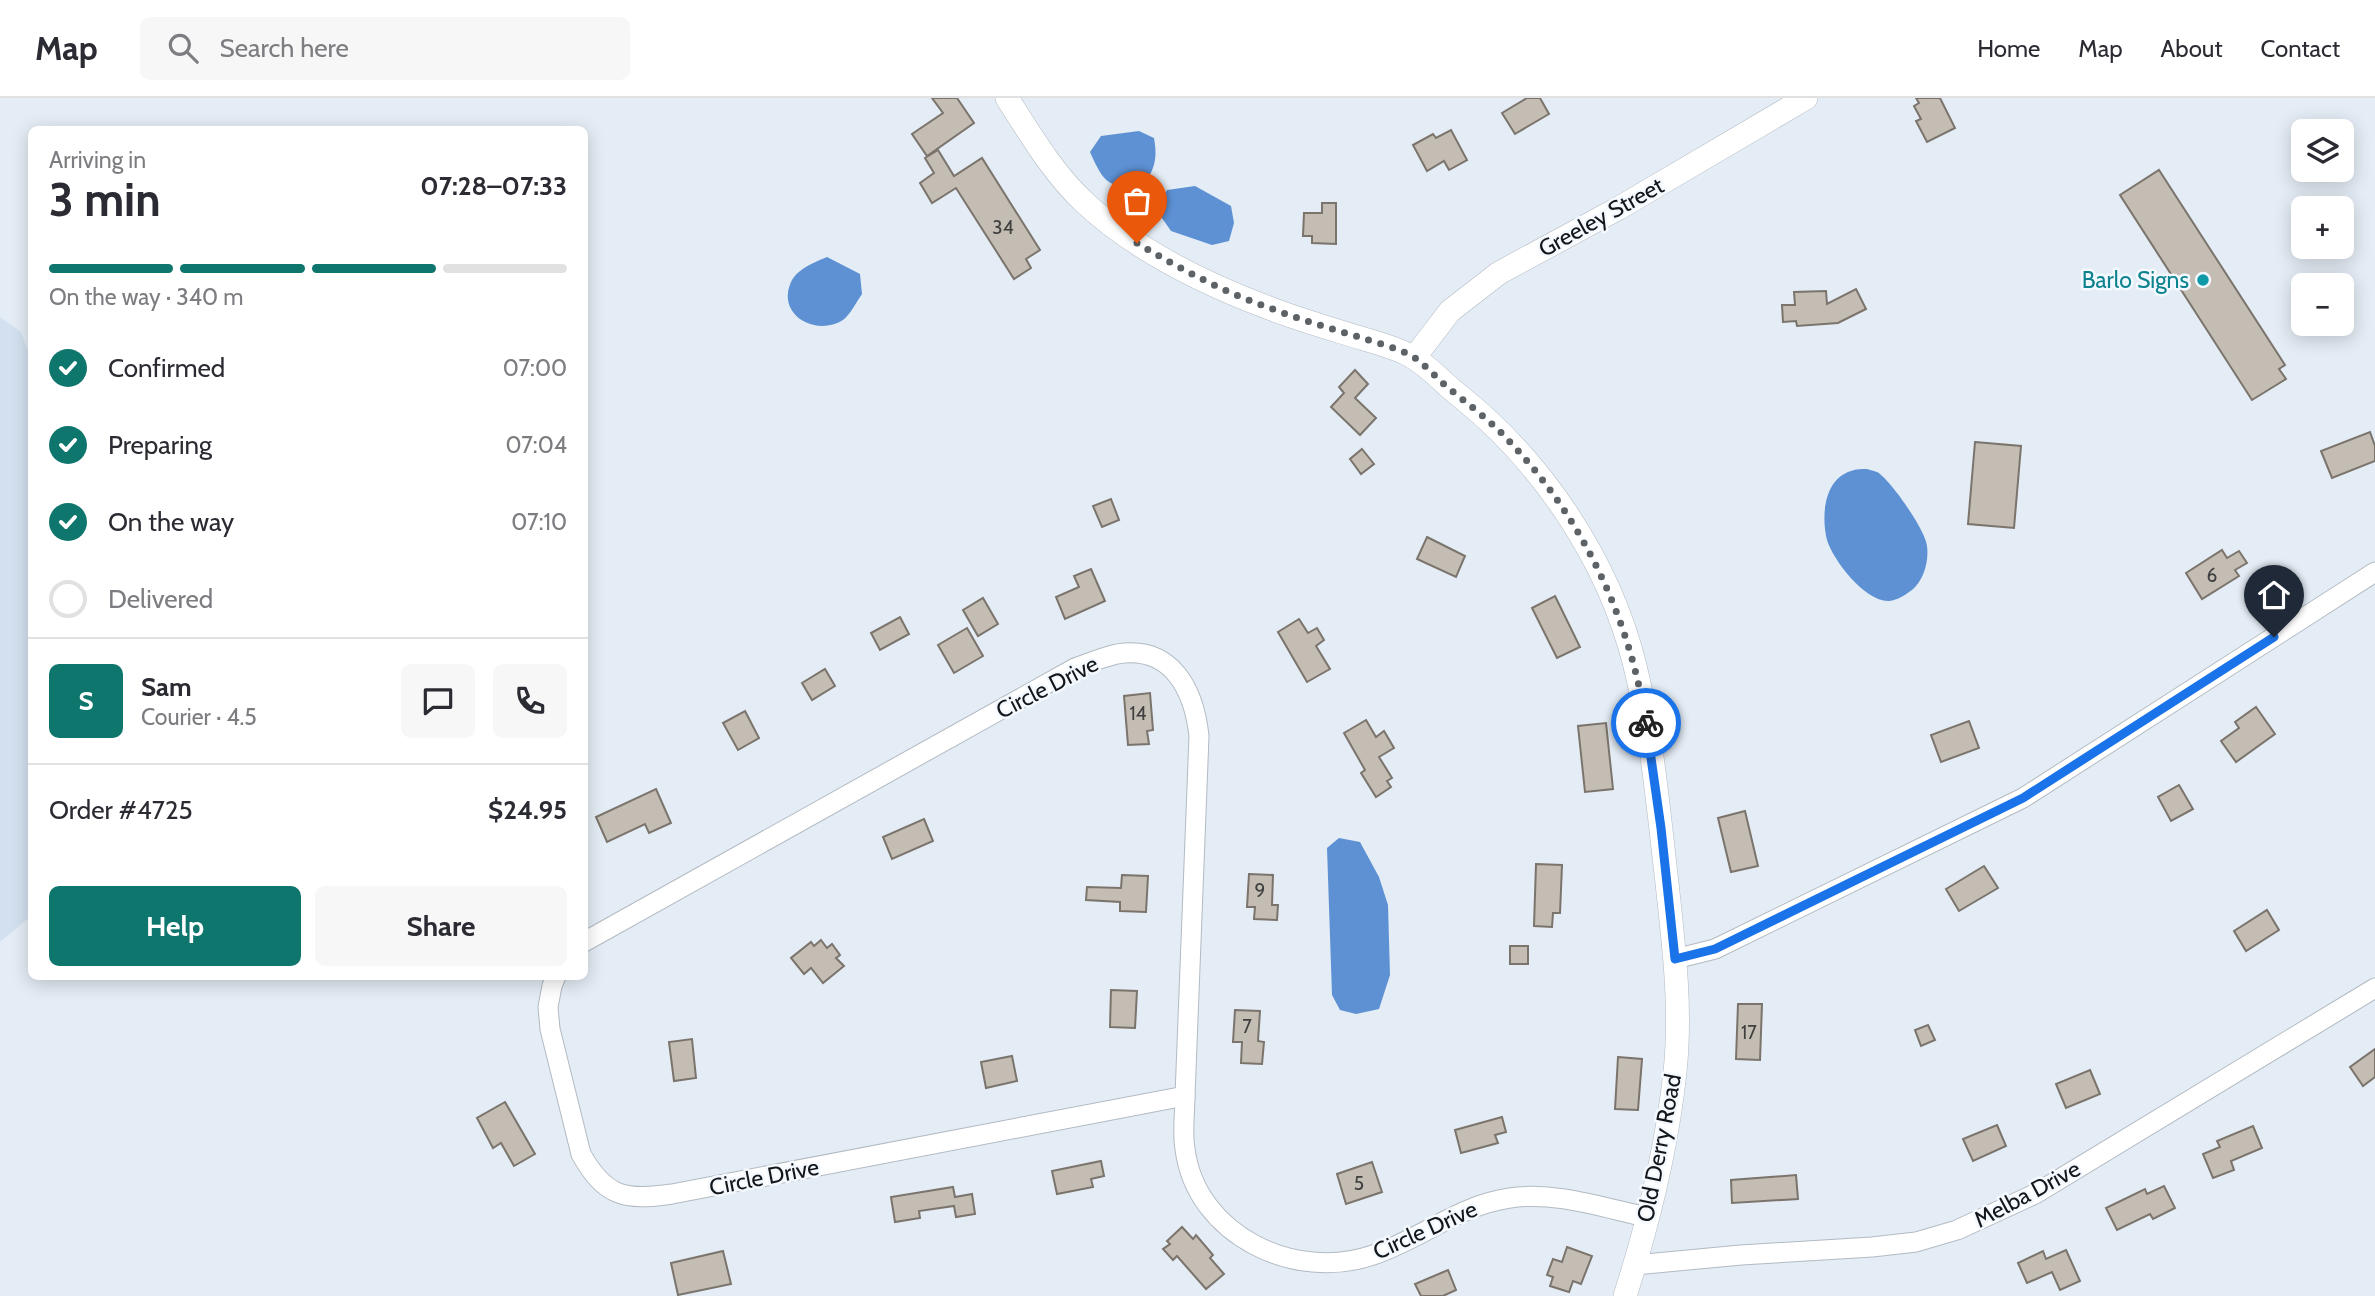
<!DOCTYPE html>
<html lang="en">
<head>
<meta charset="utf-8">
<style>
  :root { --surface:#fff; --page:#f7f7f7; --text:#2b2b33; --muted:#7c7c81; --line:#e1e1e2; --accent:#0f766e }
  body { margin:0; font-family:Cabin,sans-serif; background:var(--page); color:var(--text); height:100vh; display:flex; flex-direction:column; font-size:26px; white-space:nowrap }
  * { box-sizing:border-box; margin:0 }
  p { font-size:23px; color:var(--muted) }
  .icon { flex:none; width:38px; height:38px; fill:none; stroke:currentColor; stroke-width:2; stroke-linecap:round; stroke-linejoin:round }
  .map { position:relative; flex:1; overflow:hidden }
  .sheet { position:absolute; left:28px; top:28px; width:560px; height:854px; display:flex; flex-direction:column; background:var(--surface); border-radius:10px; box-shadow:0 4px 18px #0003 }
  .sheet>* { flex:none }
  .tools { position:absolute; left:2291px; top:21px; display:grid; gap:14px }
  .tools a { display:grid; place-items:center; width:63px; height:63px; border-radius:10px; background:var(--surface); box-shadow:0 4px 18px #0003; font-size:35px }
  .pin { position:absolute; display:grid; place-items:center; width:60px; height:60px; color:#fff; margin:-72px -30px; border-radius:50% 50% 50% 0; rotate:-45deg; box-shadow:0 0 7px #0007 }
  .pin .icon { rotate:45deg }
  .courier { position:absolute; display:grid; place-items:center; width:70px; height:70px; margin:-35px; border:5px solid #1a73e8; border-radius:50%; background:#fff; color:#222; box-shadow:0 2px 9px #0007 }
  .headline em { font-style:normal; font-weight:700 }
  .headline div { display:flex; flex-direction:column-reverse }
  .headline { display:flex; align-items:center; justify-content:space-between; height:119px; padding:0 21px }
  h1 { font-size:46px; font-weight:700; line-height:52px }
  .bar { display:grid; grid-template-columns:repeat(4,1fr); gap:10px 7px; align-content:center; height:84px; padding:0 21px }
  .bar i { height:9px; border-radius:5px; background:var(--line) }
  .bar .selected { background:var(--accent) }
  .bar p { grid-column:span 4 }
  .line { display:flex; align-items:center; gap:18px; padding:0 21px; border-top:2px solid var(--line) }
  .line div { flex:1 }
  .round { display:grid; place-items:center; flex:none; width:74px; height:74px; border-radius:10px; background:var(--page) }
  ol { padding:0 21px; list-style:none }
  li { display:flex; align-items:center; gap:21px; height:77px }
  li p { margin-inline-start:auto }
  li .icon { padding:7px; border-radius:50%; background:var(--accent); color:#fff; stroke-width:4 }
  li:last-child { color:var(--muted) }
  li i { width:38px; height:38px; border:4px solid var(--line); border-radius:50% }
  .button { display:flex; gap:14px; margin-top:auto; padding:14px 21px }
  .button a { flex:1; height:80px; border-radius:10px; background:var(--accent); color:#fff; font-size:28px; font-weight:700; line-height:80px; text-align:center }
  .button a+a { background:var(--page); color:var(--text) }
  header { display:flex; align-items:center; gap:42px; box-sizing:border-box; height:98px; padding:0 35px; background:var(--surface); border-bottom:2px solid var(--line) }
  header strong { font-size:33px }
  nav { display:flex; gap:38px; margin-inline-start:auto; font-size:24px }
  .search { width:490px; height:63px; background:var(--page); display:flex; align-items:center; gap:18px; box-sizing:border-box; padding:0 24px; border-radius:10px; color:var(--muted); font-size:26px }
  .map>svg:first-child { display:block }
  .built { fill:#d3e0ef }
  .water { fill:#5d91d4 }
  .building { fill:#c4bdb4; stroke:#7b746c; stroke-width:2 }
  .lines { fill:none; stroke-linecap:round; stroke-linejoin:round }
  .minor-casing { stroke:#b2bac2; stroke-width:21 }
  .tertiary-casing { stroke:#b2bac2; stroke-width:24 }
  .minor { stroke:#fff; stroke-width:19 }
  .tertiary { stroke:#fff; stroke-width:23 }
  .done { stroke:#5d6267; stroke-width:7; stroke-dasharray:0 12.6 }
  .route { stroke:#1a73e8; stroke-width:9 }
  .culture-dot { fill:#0f9aa8; stroke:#f4f9ff; stroke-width:2.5 }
  .labels { text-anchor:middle; stroke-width:5; stroke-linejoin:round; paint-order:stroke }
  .number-label { font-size:19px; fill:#404040 }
  .street-label { font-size:23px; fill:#14171a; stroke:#f4f9ff }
  .culture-label { font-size:23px; fill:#0d838f; stroke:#f4f9ff; text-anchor:end }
</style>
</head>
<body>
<header>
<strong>Map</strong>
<div class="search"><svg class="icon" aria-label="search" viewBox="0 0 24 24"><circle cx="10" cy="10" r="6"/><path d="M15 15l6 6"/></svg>Search here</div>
<nav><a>Home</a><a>Map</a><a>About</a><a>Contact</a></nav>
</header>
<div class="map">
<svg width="2375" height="1198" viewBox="0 0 2375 1198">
  <rect width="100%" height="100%" fill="#e4ecf5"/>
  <!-- built -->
  <path class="built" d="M0,219L21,234L31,261L32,817L0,844Z"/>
  <!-- water -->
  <g class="water">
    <path d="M1139,33L1154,40C1158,62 1154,73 1141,90C1107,89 1104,85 1090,54L1101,38Z"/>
    <path d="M1195,88L1231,108L1234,125L1229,143L1212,147L1171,133L1155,110L1167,92Z"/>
    <path d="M827,159L860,176L862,196C857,203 850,217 843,222C816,239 776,217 791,184C797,171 815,164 827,159Z"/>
    <path d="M1867,371C1870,372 1874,373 1877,374C1890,381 1926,433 1927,448C1929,463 1924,482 1912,492C1905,497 1898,502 1889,503C1865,504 1833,462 1827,442C1821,418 1824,381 1851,373C1856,371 1862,371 1867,371Z"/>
    <path d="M1339,740L1360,744L1379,779L1388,807L1390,877L1379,911L1356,916L1340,912L1332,897L1327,750Z"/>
  </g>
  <!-- building -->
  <g class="building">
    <path d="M932,0H957L974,25L927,58L912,36L943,15Z"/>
    <path d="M1527,0H1540L1549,16L1515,36L1502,15Z"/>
    <path d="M1916,0H1940L1955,30L1927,44L1916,23L1921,21L1914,8L1919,5Z"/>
    <path d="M1451,32L1467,62L1449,72L1444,63L1427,73L1413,47L1433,36L1436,40Z"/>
    <path d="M938,52L954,78L982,60L1040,152L1026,161L1031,170L1014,181L956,90L932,105L920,85L934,75L925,60Z"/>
    <path d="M2159,72L2285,267L2279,271L2286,281L2252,302L2120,97Z"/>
    <path d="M1322,105H1336V146L1312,145V138H1303L1304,115H1322Z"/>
    <path d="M1856,191L1866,211L1838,225L1797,228L1796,223L1783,224L1782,207H1795L1794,194L1826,193L1827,206Z"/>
    <path d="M1355,272L1368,286L1355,300L1376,320L1360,337L1331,309L1344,295L1339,289Z"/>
    <path d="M2370,334L2375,348V363L2332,380L2321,353Z"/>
    <path d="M1975,344L2021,348L2014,430L1968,426Z"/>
    <path d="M1362,351L1374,366L1361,376L1350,361Z"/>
    <path d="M1111,401L1119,422L1102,429L1093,408Z"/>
    <path d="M1427,439L1465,458L1456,479L1417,461Z"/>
    <path d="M2222,452L2227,460L2239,453L2247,465L2235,472L2239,478L2202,501L2186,475Z"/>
    <path d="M1091,471L1105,503L1065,521L1056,499L1079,489L1074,478Z"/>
    <path d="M1555,498L1580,549L1557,560L1532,510Z"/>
    <path d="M983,500L998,526L978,538L963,512Z"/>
    <path d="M900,519L909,536L880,552L871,535Z"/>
    <path d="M1299,521L1308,535L1317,530L1324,542L1316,548L1330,571L1307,584L1278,534Z"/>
    <path d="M967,530L983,558L954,575L938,547Z"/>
    <path d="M825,571L835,588L812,602L802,585Z"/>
    <path d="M1150,595L1153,632L1147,633L1149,646L1128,647L1124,598Z"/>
    <path d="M2256,609L2275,636L2236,664L2221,643L2239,630L2235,624Z"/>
    <path d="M745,613L759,640L738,652L723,625Z"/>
    <path d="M1366,622L1376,639L1384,633L1394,650L1379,659L1392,680L1387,683L1391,689L1376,699L1361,675L1365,672L1344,635Z"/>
    <path d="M1969,623L1979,650L1941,664L1931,637Z"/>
    <path d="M1606,625L1613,691L1585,694L1578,628Z"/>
    <path d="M2179,687L2193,711L2171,723L2158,699Z"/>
    <path d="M656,691L671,725L649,735L645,726L607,744L596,719Z"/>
    <path d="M1745,713L1758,768L1731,774L1718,720Z"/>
    <path d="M924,721L933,743L892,761L883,739Z"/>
    <path d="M1536,766L1562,767L1560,815H1553L1552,829L1534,828Z"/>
    <path d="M1984,768L1998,790L1959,813L1946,791Z"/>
    <path d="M1249,776L1273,777L1272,807H1278L1277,822L1254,821L1255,809H1247Z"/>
    <path d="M1122,777L1148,778L1146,814L1120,813V804L1086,802L1087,789L1121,790Z"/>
    <path d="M2267,812L2279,832L2246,853L2234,833Z"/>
    <path d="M821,842L827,850L832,846L840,857L836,860L844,868L823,885L811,870L804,876L791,860L811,844L814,848Z"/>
    <rect x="1510" y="848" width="18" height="18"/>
    <path d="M1111,892L1137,893L1135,930L1110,929Z"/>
    <path d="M1738,906H1762L1760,962L1736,961Z"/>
    <path d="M1235,912L1260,913L1258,943L1264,944L1262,966L1241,965L1242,944H1233Z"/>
    <path d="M1928,927L1935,942L1921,948L1915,932Z"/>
    <path d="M692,941L696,980L674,983L669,944Z"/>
    <path d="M2375,951V979L2363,988L2350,969Z"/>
    <path d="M1012,958L1017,983L986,990L981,964Z"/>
    <path d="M1618,959L1642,961L1638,1012L1615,1011Z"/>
    <path d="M2090,972L2100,996L2066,1010L2056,986Z"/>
    <path d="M505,1004L535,1056L514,1068L501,1045L493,1050L477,1020Z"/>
    <path d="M1502,1019L1506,1034L1495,1037L1498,1045L1461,1055L1455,1032Z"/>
    <path d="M1997,1027L2006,1048L1973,1063L1963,1041Z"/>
    <path d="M2253,1028L2262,1050L2231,1063L2234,1072L2213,1080L2203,1056L2220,1049L2217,1043Z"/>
    <path d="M1101,1063L1104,1078L1091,1081L1093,1089L1057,1096L1052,1073Z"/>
    <path d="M1372,1064L1382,1094L1346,1106L1337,1076Z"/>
    <path d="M1796,1077L1798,1101L1732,1105L1731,1082Z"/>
    <path d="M2164,1088L2175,1110L2153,1121L2150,1116L2117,1132L2106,1110L2145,1091L2147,1096Z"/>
    <path d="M953,1089L955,1099L972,1096L975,1116L956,1119L954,1108L919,1113L920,1120L895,1124L891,1099Z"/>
    <path d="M1182,1129L1193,1141L1196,1137L1213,1157L1210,1160L1224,1176L1206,1191L1177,1158L1173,1162L1163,1151L1170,1146L1167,1143Z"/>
    <path d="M1567,1149L1592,1158L1581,1186L1573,1183L1569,1194L1550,1188L1553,1179L1547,1177L1553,1161L1562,1164Z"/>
    <path d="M2066,1152L2080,1183L2060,1192L2052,1174L2027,1185L2018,1165L2043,1153L2046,1161Z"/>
    <path d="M723,1153L731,1186L678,1197L671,1165Z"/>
    <path d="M1448,1172L1456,1192L1443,1198H1421L1415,1186Z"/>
  </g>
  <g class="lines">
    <!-- minor casing -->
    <g class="minor-casing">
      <g id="minor">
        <path d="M584,844L1075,570C1089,565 1103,559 1117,556C1172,547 1194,592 1199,638L1185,998C1185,1015 1182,1034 1185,1051C1196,1138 1296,1184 1373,1157C1421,1141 1459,1107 1510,1100C1555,1093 1604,1110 1647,1119"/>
        <path d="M1675,861L1715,851L2023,700L2375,474"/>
        <path d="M556,878L552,888L548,909L550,931L581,1056C605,1099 625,1103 672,1096L1185,998"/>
        <path d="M1635,1167L1741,1157L1872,1149L1916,1144L1957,1132L2035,1096L2375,890"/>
      </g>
    </g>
    <!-- tertiary casing -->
    <g class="tertiary-casing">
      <g id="tertiary">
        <path d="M1007,0C1030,36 1053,75 1084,104C1134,151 1205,186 1269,210C1300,222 1332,231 1364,241C1380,246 1400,251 1414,260C1431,270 1445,287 1461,299C1542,364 1608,462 1634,564C1651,630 1658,707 1666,776C1673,841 1682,908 1675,974C1667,1049 1648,1126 1625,1198"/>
        <path d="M1414,260L1450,213L1499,175L1619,110L1806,0"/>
      </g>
    </g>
    <!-- minor -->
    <use href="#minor" class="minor"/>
    <!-- tertiary -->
    <use href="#tertiary" class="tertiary"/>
  </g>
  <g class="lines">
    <!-- done -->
    <path class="done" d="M1137,145C1179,170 1223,194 1270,210C1301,222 1333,231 1365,241C1381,246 1401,251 1415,260C1426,268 1436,279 1446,288C1468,306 1491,323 1510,344C1583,421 1630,521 1646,625"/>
    <!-- route -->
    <path class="route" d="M1646,625L1661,730L1675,861L1715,851L2023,700L2274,539"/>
  </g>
  <!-- markers -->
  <circle class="culture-dot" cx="2203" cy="182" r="7"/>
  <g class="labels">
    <!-- number labels -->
    <g class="number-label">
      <text x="1003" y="136">34</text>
      <text x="2212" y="484">6</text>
      <text x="1138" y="622">14</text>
      <text x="1260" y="799">9</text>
      <text x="1247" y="935">7</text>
      <text x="1749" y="941">17</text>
      <text x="1359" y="1092">5</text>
    </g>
    <!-- street labels -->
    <g class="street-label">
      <text transform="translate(1601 119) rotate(-29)" y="8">Greeley Street</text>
      <text transform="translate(1047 589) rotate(-27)" y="8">Circle Drive</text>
      <text transform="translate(1659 1050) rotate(-79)" y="8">Old Derry Road</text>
      <text transform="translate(764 1079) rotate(-11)" y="8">Circle Drive</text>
      <text transform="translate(2027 1096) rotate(-28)" y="8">Melba Drive</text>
      <text transform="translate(1425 1132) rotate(-24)" y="8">Circle Drive</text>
    </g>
    <!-- culture labels -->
    <g class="culture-label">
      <text x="2189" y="190">Barlo Signs</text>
    </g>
  </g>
</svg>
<div class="tools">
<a><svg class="icon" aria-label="layers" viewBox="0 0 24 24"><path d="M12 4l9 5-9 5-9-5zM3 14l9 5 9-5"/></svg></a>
<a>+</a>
<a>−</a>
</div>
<div class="pin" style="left:1137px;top:145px;background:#ea580c"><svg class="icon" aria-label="bag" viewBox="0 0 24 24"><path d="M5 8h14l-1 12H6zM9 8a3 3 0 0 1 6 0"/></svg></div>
<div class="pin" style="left:2274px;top:539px;background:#1f2937"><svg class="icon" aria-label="home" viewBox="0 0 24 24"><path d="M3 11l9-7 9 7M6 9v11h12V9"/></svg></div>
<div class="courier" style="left:1646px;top:625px"><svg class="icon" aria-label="bike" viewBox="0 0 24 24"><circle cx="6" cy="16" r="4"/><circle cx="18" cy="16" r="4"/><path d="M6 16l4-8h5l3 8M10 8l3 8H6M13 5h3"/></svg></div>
<section class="sheet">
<div class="headline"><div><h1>3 min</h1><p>Arriving in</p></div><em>07:28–07:33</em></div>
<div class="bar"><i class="selected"></i><i class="selected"></i><i class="selected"></i><i></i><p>On the way · 340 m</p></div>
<ol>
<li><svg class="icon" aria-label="check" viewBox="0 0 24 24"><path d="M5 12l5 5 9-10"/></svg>Confirmed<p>07:00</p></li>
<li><svg class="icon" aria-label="check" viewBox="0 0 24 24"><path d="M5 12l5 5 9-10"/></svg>Preparing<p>07:04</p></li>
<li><svg class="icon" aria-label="check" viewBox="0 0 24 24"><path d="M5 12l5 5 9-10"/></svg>On the way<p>07:10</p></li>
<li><i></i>Delivered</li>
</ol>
<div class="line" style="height:126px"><b class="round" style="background:var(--accent);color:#fff">S</b><div><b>Sam</b><p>Courier · 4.5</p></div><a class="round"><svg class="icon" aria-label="chat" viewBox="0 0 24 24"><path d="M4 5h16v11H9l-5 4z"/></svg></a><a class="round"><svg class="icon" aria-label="phone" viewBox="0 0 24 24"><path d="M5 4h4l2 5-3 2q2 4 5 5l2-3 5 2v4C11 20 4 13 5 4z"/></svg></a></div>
<div class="line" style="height:91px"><div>Order #4725</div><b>$24.95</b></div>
<div class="button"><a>Help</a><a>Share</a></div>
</section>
</div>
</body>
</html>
